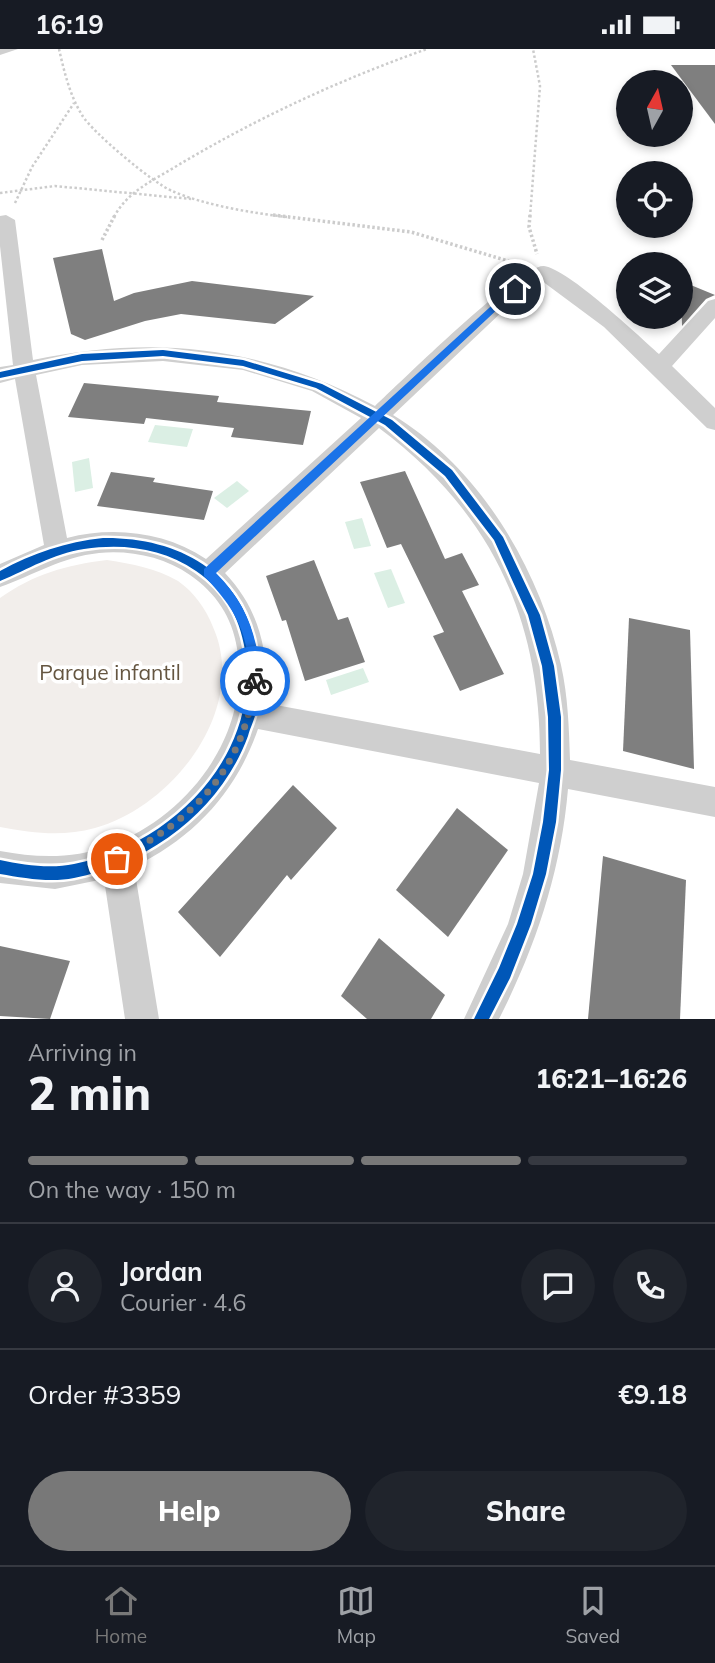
<!DOCTYPE html>
<html lang="en">
<head>
<meta charset="utf-8">
<style>
  :root { --surface:#171b24; --page:#20242c; --text:#f1f3f6; --muted:#9ea1a6; --line:#363941; --accent:#787878 }
  body { margin:0; font-family:Mulish,sans-serif; background:var(--page); color:var(--text); height:100vh; display:flex; flex-direction:column; font-size:26px; white-space:nowrap }
  * { box-sizing:border-box; margin:0 }
  p { font-size:23px; color:var(--muted) }
  .icon { flex:none; width:38px; height:38px; fill:none; stroke:currentColor; stroke-width:2; stroke-linecap:round; stroke-linejoin:round }
  .map { position:relative; height:970px; overflow:hidden }
  .drawer { display:flex; flex-direction:column; background:var(--surface); flex:1 }
  .drawer>* { flex:none }
  .needle { width:46px; rotate:8deg }
  .buttons { position:absolute; left:616px; top:21px; display:grid; gap:14px }
  .buttons a { display:grid; place-items:center; width:77px; height:77px; border-radius:50%; background:var(--surface); box-shadow:0 4px 10px #0003; font-size:35px }
  .pin { position:absolute; display:grid; place-items:center; width:60px; height:60px; color:#fff; margin:-30px; border:4px solid #fff; border-radius:50%; box-shadow:0 2px 7px #0007 }
  .courier { position:absolute; display:grid; place-items:center; width:70px; height:70px; margin:-35px; border:5px solid #1a73e8; border-radius:50%; background:#fff; color:#222; box-shadow:0 2px 9px #0007 }
  .headline em { font-style:normal; font-weight:800 }
  .headline div { display:flex; flex-direction:column-reverse }
  .headline { display:flex; align-items:center; justify-content:space-between; height:119px; padding:0 28px }
  h1 { font-size:46px; font-weight:800; line-height:52px }
  .bar { display:grid; grid-template-columns:repeat(4,1fr); gap:10px 7px; align-content:center; height:84px; padding:0 28px }
  .bar i { height:9px; border-radius:5px; background:var(--line) }
  .bar .current { background:var(--accent) }
  .bar p { grid-column:span 4 }
  .line { display:flex; align-items:center; gap:18px; padding:0 28px; border-top:2px solid var(--line) }
  .line div { flex:1 }
  .round { display:grid; place-items:center; flex:none; width:74px; height:74px; border-radius:37px; background:var(--page) }
  .action { display:flex; gap:14px; margin-top:auto; padding:14px 28px }
  .action a { flex:1; height:80px; border-radius:42px; background:var(--accent); color:#fff; font-size:28px; font-weight:800; line-height:80px; text-align:center }
  .action a+a { background:var(--page); color:var(--text) }
  .status { display:flex; justify-content:space-between; align-items:center; height:49px; padding:0 35px; background:var(--surface); direction:ltr }
  .status svg { height:19px; fill:currentColor }
  .dock { display:flex; justify-content:space-around; align-items:center; height:98px; border-top:2px solid var(--line); background:var(--surface); font-size:19px; color:var(--muted) }
  .dock a { display:grid; justify-items:center; gap:4px }
  .dock .current { color:var(--accent) }
  .map>svg:first-child { display:block }
  .green { fill:#f2eeeb }
  .water { fill:#dbefe4 }
  .building { fill:#7f7f7f }
  .lines { fill:none; stroke-linecap:round; stroke-linejoin:round }
  .path-far1 { stroke:#ccc; stroke-width:2.5; stroke-dasharray:2.5 2.5; stroke-linecap:butt }
  .path { stroke:#ccc; stroke-width:3.5; stroke-dasharray:2.5 2.5; stroke-linecap:butt }
  .street { fill:#cfcfcf; fill-rule:evenodd }
  .cycleway-casing { stroke:#fff; stroke-width:5 }
  .cycleway { fill:#0057b8; fill-rule:evenodd }
  .route { fill:#1a73e8 }
  .done { stroke:#787878; stroke-width:7; stroke-dasharray:0 12.6 }
  .labels { text-anchor:middle; stroke-width:7; stroke-linejoin:round; paint-order:stroke }
  .park-label { font-size:21px; fill:#655641; stroke:#fff }
</style>
</head>
<body>
<div class="status"><b>16:19</b><svg viewBox="0 0 49 12"><path d="M0 12V9h3v3zM5 12V6h3v6zM10 12V3h3v9zM15 12V0h3v12zM26 1h20v11H26zM47 4h2v5h-2z"/></svg></div>
<div class="map">
<svg width="715" height="970" viewBox="0 0 715 970">
  <rect width="100%" height="100%" fill="#fff"/>
  <!-- green -->
  <path class="green" d="M107,511C133,515 155,519 178,532C194,543 206,560 213,578C249,659 174,757 95,779C62,788 33,784 0,778V549C34,525 66,516 107,511Z"/>
  <!-- water -->
  <g class="water">
    <path d="M155,376L193,380L187,398L148,393Z"/>
    <path d="M89,409L93,439L75,443L72,413Z"/>
    <path d="M237,432L249,442L227,459L214,449Z"/>
    <path d="M362,469L371,497L354,500L345,473Z"/>
    <path d="M391,520L405,554L388,559L374,524Z"/>
    <path d="M363,619L369,633L331,646L326,631Z"/>
  </g>
  <!-- building -->
  <g class="building">
    <path d="M671,16H715V75Z"/>
    <path d="M102,200L114,252L134,244L192,232L314,247L275,275L181,265L145,272L85,291L71,285L53,209Z"/>
    <path d="M681,232L715,246L706,250L682,277Z"/>
    <path d="M84,334L219,347L217,353L311,362L303,396L231,388L234,379L146,369L144,375L68,368Z"/>
    <path d="M405,422L445,510L462,504L479,536L462,542L504,625L460,642L433,587L444,583L401,495L387,499L360,433Z"/>
    <path d="M111,423L155,429L153,433L213,442L204,471L97,457Z"/>
    <path d="M314,511L338,571L348,568L365,613L305,632L286,571L282,572L266,527Z"/>
    <path d="M629,569L690,581L694,720L623,702Z"/>
    <path d="M293,736L337,779L291,831L287,826L220,908L178,863Z"/>
    <path d="M457,759L508,801L448,888L396,841Z"/>
    <path d="M603,807L686,831L680,970H588Z"/>
    <path d="M379,889L445,946L431,970H367L341,947Z"/>
    <path d="M0,897L70,912L50,970L0,967Z"/>
  </g>
  <g class="lines">
    <!-- path-far1 -->
    <g class="path-far1">
      <path d="M59,0C64,22 70,47 82,66C92,83 153,134 172,142C204,156 252,164 287,168"/>
      <path d="M0,144L55,137L191,150"/>
      <path d="M15,154L32,118L74,54"/>
      <path d="M114,168C127,143 152,132 175,118C255,70 339,31 427,0"/>
      <path d="M530,168L540,37L533,0"/>
    </g>
    <!-- path -->
    <g class="path">
      <path d="M273,166L411,183L515,214"/>
      <path d="M530,166L529,178L537,205"/>
      <path d="M102,191L115,166"/>
    </g>
    <!-- street -->
    <g class="street">
      <path d="M0,0H18L0,6Z"/>
      <path d="M6,166L15,171L33,311C157,285 263,298 375,357C399,335 520,215 544,217C568,220 639,287 659,305L708,252L715,250V269L672,317L715,359V381L707,379L604,278L542,232L522,244L393,366C479,418 539,519 561,616C568,647 569,679 570,711L715,738V768L568,740C561,822 536,897 499,970H464L508,875L523,825L539,734L258,680C236,744 194,788 134,818L159,970H125L104,830L55,840L0,834V802C37,809 73,810 109,797C189,767 251,685 237,599C232,568 216,544 190,526C164,508 131,501 99,504C62,508 34,526 0,538V515L44,496L15,330L0,334V318L13,316L0,197V167ZM163,312L243,321L312,342L361,369L206,510C165,483 114,477 67,489L36,326L82,316ZM379,379C490,462 540,567 540,705L265,654C270,605 260,561 225,524Z"/>
    </g>
    <!-- cycleway casing -->
    <g class="cycleway-casing">
      <g id="cycleway">
        <path d="M163,301L243,311L322,335L392,371L452,421L503,488L540,566L554,617L561,668V721L556,773L546,825L531,875L510,929L489,970H474L499,919L517,875L533,825L543,773L549,721L548,668L542,617L528,566L494,491L445,427L385,376L316,339L243,317L163,307L82,312L0,329V323L82,305Z"/>
        <path d="M103,489C176,488 242,521 256,599C260,620 260,640 256,662C255,670 250,679 248,687C221,761 150,814 74,829C50,834 24,829 0,825V811C24,816 50,820 74,815C157,799 237,730 246,643C247,636 249,628 248,622C248,615 246,607 245,601C239,566 225,542 196,522C163,499 123,494 84,500C52,505 29,520 0,532V522C33,504 66,493 103,489Z"/>
      </g>
    </g>
    <!-- cycleway -->
    <use href="#cycleway" class="cycleway"/>
  </g>
  <!-- route -->
  <path class="route" d="M512,238L519,240L216,524C247,555 258,588 261,632L259,636H250C246,624 249,610 246,597C240,568 224,548 204,527V520Z"/>
  <g class="lines">
    <!-- done -->
    <path class="done" d="M117,810C195,770 243,721 255,632"/>
  </g>
  <g class="labels">
    <!-- park labels -->
    <g class="park-label">
      <text x="110" y="631">Parque infantil</text>
    </g>
  </g>
</svg>
<div class="buttons">
<a><svg class="needle" viewBox="-14 -14 28 28"><path d="M0-13l5 13h-10z" fill="#e53935"/><path d="M0 13l5-13h-10z" fill="#9ea1a6"/></svg></a>
<a><svg class="icon" aria-label="locate" viewBox="0 0 24 24"><circle cx="12" cy="12" r="6"/><path d="M12 2v4M12 18v4M2 12h4M18 12h4"/></svg></a>
<a><svg class="icon" aria-label="layers" viewBox="0 0 24 24"><path d="M12 4l9 5-9 5-9-5zM3 14l9 5 9-5"/></svg></a>
</div>
<div class="pin" style="left:117px;top:810px;background:#ea580c"><svg class="icon" aria-label="bag" viewBox="0 0 24 24"><path d="M5 8h14l-1 12H6zM9 8a3 3 0 0 1 6 0"/></svg></div>
<div class="pin" style="left:515px;top:240px;background:#1f2937"><svg class="icon" aria-label="home" viewBox="0 0 24 24"><path d="M3 11l9-7 9 7M6 9v11h12V9"/></svg></div>
<div class="courier" style="left:255px;top:632px"><svg class="icon" aria-label="bike" viewBox="0 0 24 24"><circle cx="6" cy="16" r="4"/><circle cx="18" cy="16" r="4"/><path d="M6 16l4-8h5l3 8M10 8l3 8H6M13 5h3"/></svg></div>
</div>
<section class="drawer">
<div class="headline"><div><h1>2 min</h1><p>Arriving in</p></div><em>16:21–16:26</em></div>
<div class="bar"><i class="current"></i><i class="current"></i><i class="current"></i><i></i><p>On the way · 150 m</p></div>
<div class="line" style="height:126px"><a class="round"><svg class="icon" aria-label="person" viewBox="0 0 24 24"><circle cx="12" cy="8" r="4"/><path d="M4 21q1-7 8-7t8 7"/></svg></a><div><b>Jordan</b><p>Courier · 4.6</p></div><a class="round"><svg class="icon" aria-label="chat" viewBox="0 0 24 24"><path d="M4 5h16v11H9l-5 4z"/></svg></a><a class="round"><svg class="icon" aria-label="phone" viewBox="0 0 24 24"><path d="M5 4h4l2 5-3 2q2 4 5 5l2-3 5 2v4C11 20 4 13 5 4z"/></svg></a></div>
<div class="line" style="height:91px"><div>Order #3359</div><b>€9.18</b></div>
<div class="action"><a>Help</a><a>Share</a></div>
</section>
<nav class="dock">
<a class="current"><svg class="icon" aria-label="home" viewBox="0 0 24 24"><path d="M3 11l9-7 9 7M6 9v11h12V9"/></svg>Home</a>
<a><svg class="icon" aria-label="map" viewBox="0 0 24 24"><path d="M3 6l6-2 6 2 6-2v14l-6 2-6-2-6 2zM9 4v14M15 6v14"/></svg>Map</a>
<a><svg class="icon" aria-label="saved" viewBox="0 0 24 24"><path d="M7 4h10v16l-5-4-5 4z"/></svg>Saved</a>
</nav>
</body>
</html>
